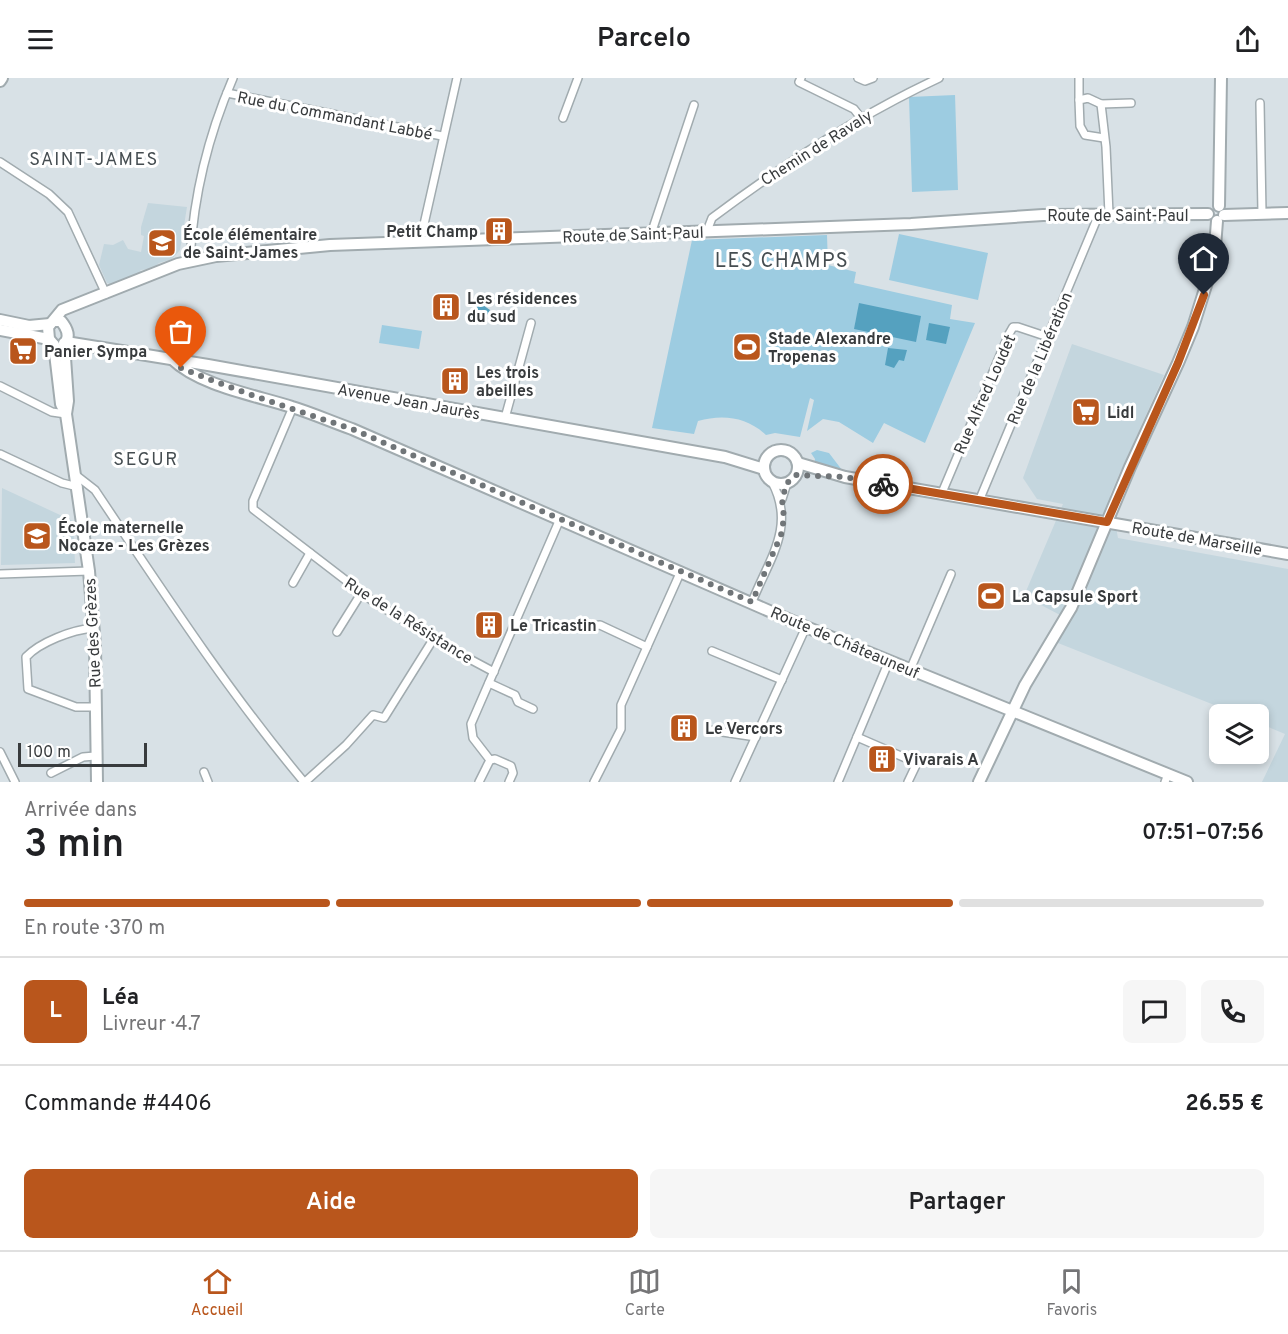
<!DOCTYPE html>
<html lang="fr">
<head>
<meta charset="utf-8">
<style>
  :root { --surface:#fff; --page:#f6f6f6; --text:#202124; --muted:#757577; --line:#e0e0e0; --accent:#b9561c }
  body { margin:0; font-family:Overpass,sans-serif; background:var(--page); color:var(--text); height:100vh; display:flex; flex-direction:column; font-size:22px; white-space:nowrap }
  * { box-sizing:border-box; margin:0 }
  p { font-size:20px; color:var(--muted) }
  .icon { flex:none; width:33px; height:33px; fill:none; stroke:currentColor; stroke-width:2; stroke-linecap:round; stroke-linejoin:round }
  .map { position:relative; height:704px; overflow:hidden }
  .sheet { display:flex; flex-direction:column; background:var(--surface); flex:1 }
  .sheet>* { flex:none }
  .controls { position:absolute; left:1209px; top:626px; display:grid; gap:12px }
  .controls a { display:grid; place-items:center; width:60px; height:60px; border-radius:9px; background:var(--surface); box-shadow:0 3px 9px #0003; font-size:30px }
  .scale { position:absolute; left:18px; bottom:15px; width:129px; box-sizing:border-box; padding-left:6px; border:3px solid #383b3d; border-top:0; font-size:16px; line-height:21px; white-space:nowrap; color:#383b3d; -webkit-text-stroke:4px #fff; paint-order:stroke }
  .pin { position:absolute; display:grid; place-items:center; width:51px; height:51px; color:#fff; margin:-62px -26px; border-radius:50% 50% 50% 0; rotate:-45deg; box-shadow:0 0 6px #0007 }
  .pin .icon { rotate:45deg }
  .courier { position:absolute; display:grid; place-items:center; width:60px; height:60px; margin:-30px; border:4px solid #b9561c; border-radius:50%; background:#fff; color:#222; box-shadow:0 2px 8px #0007 }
  .head em { font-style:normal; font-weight:600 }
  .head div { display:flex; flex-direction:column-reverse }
  .head { display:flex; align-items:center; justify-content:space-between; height:102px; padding:0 24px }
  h1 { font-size:39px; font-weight:600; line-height:45px }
  .bar { display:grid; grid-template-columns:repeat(4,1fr); gap:9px 6px; align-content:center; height:72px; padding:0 24px }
  .bar i { height:8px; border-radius:4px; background:var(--line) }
  .bar .active { background:var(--accent) }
  .bar p { grid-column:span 4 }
  .line { display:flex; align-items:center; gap:15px; padding:0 24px; border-top:2px solid var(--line) }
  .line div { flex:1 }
  .round { display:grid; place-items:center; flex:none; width:63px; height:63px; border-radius:9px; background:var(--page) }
  .primary-button { display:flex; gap:12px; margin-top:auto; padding:12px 24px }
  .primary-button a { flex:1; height:69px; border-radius:9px; background:var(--accent); color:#fff; font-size:24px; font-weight:600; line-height:69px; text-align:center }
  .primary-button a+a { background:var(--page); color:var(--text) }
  header { display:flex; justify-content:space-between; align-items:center; height:78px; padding:0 24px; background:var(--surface); font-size:27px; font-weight:600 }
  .menu { display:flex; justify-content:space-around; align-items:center; height:84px; border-top:2px solid var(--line); background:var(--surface); font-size:16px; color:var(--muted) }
  .menu a { display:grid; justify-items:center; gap:3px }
  .menu .active { color:var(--accent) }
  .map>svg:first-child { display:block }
  .built { fill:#c4d6de }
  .green { fill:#9dcce1 }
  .water { fill:#55a1bf }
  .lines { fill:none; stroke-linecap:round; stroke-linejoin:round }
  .street-casing { stroke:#a1abaf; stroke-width:10 }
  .secondary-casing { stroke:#a1abaf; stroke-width:14 }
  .street { stroke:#fff; stroke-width:7 }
  .secondary { stroke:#fff; stroke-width:10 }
  .done { stroke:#707578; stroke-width:6; stroke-dasharray:0 10.8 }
  .route { stroke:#b9561c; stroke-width:8 }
  .labels { text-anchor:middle; stroke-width:6; stroke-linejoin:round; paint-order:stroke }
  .street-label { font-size:16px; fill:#383b3d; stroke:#fff }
  .poi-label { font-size:16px; font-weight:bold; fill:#383b3d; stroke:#fff; text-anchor:start }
  .neighbourhood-label { font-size:18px; letter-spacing:1.5px; fill:#454d51; stroke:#fff }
  .quarter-label { font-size:20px; letter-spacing:1.5px; fill:#454d51; stroke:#fff }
</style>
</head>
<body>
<header><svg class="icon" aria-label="menu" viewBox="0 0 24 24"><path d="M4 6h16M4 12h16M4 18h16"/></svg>Parcelo<svg class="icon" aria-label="share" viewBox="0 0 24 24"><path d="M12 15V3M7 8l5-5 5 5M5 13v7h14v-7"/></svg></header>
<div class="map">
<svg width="1288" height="704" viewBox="0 0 1288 704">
  <rect width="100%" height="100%" fill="#d8e1e6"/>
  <!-- built -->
  <g class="built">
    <path d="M148,125L187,129L180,172L172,181L159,185L153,191L140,192L142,195L113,207L107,205L99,187L104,166L113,167L123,162L128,171L141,174L144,158L141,157V149Z"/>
    <path d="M1072,266L1164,297L1110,417L1118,460L1288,491V704H1262L1285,656L1259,645L1258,636H1237L1058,565L1060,537L1024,518L1063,426L1037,421L1023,400Z"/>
    <path d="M2,410L73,443L75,485L1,487Z"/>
  </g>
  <!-- green -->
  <g class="green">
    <path d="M955,17L958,112L912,114L909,19Z"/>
    <path d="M899,156L988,175L978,222L889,202Z"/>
    <path d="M827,157L828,187L856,194L854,205L952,227L950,241L975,245L925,365L884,345L873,365L839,344L823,341L807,353L814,322L810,320L800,359L775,355L766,357C747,339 723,336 698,343L694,356L652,350L692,162Z"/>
    <path d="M382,247L422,253L419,271L379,265Z"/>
    <path d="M817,372L829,375L842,392L814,387L815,381L811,375Z"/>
  </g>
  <!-- water -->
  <g class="water">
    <path d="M477,223L490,232L484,242L479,246L473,238Z"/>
    <path d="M859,225L921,238L916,264L854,251Z"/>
    <path d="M929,245L950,249L946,266L926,262Z"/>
    <path d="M888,270L907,272L904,283L899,282L894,290L885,287Z"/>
  </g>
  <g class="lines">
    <!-- street casing -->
    <g class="street-casing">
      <g id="street">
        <path d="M801,0L799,4L854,31L861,40"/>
        <path d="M858,0L865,3L873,0"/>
        <path d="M1079,0V22"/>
        <path d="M227,15L442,58"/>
        <path d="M1260,25L1262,135"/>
        <path d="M1101,26L1106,69L1109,136"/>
        <path d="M563,40L578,0"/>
        <path d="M1104,60L1085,57L1080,48L1079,22L1088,20L1101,26L1131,25"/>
        <path d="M0,84L49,116L68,134L106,216"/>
        <path d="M707,153L712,140C784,86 857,38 939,0"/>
        <path d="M651,156L694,27"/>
        <path d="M420,164L457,0"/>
        <path d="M190,183C193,119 208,58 233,0"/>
        <path d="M0,308L52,334L66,336"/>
        <path d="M293,329L253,423V431L374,524L449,570L494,594"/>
        <path d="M505,340L531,245"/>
        <path d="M0,376L62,405L78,409"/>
        <path d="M77,398L95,412C162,512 227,612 304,704"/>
        <path d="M941,417L1009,256L1013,249H1018L1048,259"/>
        <path d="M782,421L787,405"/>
        <path d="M979,423L1099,136"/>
        <path d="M0,496L89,493"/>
        <path d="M293,505L310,475"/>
        <path d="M752,524C769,481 796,449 772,404"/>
        <path d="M591,548L600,547L647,569"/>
        <path d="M93,550C72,552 40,564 26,579L28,611L76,629H96"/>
        <path d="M337,554L362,514"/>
        <path d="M712,573L782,602"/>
        <path d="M910,592L951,496"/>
        <path d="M489,605L515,617L518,624L533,631"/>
        <path d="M709,652L756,659"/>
        <path d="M857,659L917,685L908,704"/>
        <path d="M0,674L15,704"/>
        <path d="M490,682L473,660L471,646L560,441"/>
        <path d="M490,682L495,681L511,688L513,695L509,704"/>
        <path d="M204,694L208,704"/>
        <path d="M51,695L83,679L95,678"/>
        <path d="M305,704L346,667L373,637L384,640L434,560"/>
        <path d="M479,704L490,682"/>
        <path d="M594,704L621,651V627L681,493"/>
        <path d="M735,704L806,549"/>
        <path d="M838,704L889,583"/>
        <path d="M1165,704L1168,696"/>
      </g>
    </g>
    <!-- secondary casing -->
    <g class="secondary-casing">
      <g id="secondary">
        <path d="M0,3L2,0"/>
        <path d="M1219,128L1221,0"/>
        <path d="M1224,137L1288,135"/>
        <path d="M0,242L29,248L50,246"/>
        <path d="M55,243H61C66,249 70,257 66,264"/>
        <path d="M0,252L49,261"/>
        <path d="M66,264L208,287L725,379L764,391"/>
        <path d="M64,265L68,323L66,336L89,493L95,568L97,704"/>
        <path d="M54,267L49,261L48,249L62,232L178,186L216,178L330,167L911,146L1043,137L1208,136"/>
        <path d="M54,267L61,326L66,336"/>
        <path d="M172,281C200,308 255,317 292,329C312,335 332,344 352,351L806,549L1187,704"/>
        <circle cx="781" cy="389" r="17"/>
        <path d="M798,385L845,399L1288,476"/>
        <path d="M979,704L1025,607L1071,530L1130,389L1178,285L1193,249L1214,182L1217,143"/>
      </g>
    </g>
    <!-- street -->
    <use href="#street" class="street"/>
    <!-- secondary -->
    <use href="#secondary" class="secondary"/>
  </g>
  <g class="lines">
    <!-- done -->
    <path class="done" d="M181,290C237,313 295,332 352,351L752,524L781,457L784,440L782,421L787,405L796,397L845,399L883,406"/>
    <!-- route -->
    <path class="route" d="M883,406L1107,444L1178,285L1204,217"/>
  </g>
  <!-- icons -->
  <defs>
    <g id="building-square" transform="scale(1.5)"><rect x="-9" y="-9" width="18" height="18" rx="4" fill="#b9561c" stroke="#fff"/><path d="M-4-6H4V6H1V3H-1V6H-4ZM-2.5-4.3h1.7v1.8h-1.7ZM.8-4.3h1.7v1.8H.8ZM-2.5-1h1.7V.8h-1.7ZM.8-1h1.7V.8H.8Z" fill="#fff"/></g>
    <g id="school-square" transform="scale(1.5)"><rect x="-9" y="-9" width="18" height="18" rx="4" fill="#b9561c" stroke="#fff"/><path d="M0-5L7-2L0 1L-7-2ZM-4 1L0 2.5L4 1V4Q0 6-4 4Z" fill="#fff"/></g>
    <g id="stadium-square" transform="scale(1.5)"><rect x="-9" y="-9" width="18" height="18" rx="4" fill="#b9561c" stroke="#fff"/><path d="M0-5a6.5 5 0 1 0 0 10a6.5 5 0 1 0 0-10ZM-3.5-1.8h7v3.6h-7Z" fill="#fff"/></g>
    <g id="supermarket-square" transform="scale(1.5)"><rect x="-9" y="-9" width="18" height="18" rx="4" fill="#b9561c" stroke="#fff"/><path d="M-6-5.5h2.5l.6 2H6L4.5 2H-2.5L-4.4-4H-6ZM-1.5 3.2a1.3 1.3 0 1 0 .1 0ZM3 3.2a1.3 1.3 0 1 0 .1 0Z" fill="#fff"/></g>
  </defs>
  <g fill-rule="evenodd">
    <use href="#building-square" x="499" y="153"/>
    <use href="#school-square" x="162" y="165"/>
    <use href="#building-square" x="446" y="229"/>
    <use href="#stadium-square" x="747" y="269"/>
    <use href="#supermarket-square" x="23" y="273"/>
    <use href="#building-square" x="455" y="303"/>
    <use href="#supermarket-square" x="1086" y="334"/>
    <use href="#school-square" x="37" y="458"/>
    <use href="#stadium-square" x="991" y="518"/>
    <use href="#building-square" x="489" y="547"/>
    <use href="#building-square" x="684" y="650"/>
    <use href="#building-square" x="882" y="681"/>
  </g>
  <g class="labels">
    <!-- street labels -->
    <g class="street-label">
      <text transform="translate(335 37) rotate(11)" y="6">Rue du Commandant Labbé</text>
      <text transform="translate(816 69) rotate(-32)" y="6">Chemin de Ravaly</text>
      <text x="1118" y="143">Route de Saint-Paul</text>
      <text transform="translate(633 156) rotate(-2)" y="6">Route de Saint-Paul</text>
      <text transform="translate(1039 280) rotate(-67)" y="6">Rue de la Libération</text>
      <text transform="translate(984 316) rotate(-66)" y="6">Rue Alfred Loudet</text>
      <text transform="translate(409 323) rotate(10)" y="6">Avenue Jean Jaurès</text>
      <text transform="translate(1197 460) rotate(10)" y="6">Route de Marseille</text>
      <text transform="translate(409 542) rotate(32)" y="6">Rue de la Résistance</text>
      <text transform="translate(92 555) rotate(-93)" y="6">Rue des Grèzes</text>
      <text transform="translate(845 564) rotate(23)" y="6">Route de Châteauneuf</text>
    </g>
    <!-- poi labels -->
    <g class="poi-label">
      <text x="478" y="159" text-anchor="end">Petit Champ</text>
      <text x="183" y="162">École élémentaire<tspan x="183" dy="18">de Saint-James</tspan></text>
      <text x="467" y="226">Les résidences<tspan x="467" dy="18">du sud</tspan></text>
      <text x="768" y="266">Stade Alexandre<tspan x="768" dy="18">Tropenas</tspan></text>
      <text x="44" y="279">Panier Sympa</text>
      <text x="476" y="300">Les trois<tspan x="476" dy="18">abeilles</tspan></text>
      <text x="1107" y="340">Lidl</text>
      <text x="58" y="455">École maternelle<tspan x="58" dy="18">Nocaze - Les Grèzes</tspan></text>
      <text x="1012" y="524">La Capsule Sport</text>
      <text x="510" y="553">Le Tricastin</text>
      <text x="705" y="656">Le Vercors</text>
      <text x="903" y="687">Vivarais A</text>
    </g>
    <!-- neighbourhood labels -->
    <g class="neighbourhood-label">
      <text x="94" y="87">SAINT-JAMES</text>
      <text x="146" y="387">SEGUR</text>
    </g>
    <!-- quarter labels -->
    <g class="quarter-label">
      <text x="782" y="189">LES CHAMPS</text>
    </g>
  </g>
</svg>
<div class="controls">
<a><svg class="icon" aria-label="layers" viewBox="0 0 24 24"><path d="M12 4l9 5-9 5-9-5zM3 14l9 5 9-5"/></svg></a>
</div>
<div class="scale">100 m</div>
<div class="pin" style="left:181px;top:290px;background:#ea580c"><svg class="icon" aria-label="bag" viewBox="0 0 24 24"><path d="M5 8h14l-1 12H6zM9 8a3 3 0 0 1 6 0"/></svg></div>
<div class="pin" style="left:1204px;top:217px;background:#1f2937"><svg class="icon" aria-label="home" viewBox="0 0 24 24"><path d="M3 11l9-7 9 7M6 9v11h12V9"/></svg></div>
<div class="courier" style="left:883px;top:406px"><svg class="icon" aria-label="bike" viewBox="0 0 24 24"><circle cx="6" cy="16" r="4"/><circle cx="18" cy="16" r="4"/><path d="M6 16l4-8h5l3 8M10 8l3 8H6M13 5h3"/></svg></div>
</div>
<section class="sheet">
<div class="head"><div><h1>3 min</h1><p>Arrivée dans</p></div><em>07:51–07:56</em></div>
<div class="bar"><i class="active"></i><i class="active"></i><i class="active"></i><i></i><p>En route · 370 m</p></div>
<div class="line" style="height:108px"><b class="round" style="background:var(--accent);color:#fff">L</b><div><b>Léa</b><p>Livreur · 4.7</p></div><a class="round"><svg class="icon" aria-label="chat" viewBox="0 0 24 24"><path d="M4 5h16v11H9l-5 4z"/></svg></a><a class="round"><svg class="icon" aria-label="phone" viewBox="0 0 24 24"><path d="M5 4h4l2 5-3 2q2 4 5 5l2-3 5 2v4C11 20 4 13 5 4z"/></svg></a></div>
<div class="line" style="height:78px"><div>Commande #4406</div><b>26.55 €</b></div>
<div class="primary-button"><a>Aide</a><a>Partager</a></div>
</section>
<nav class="menu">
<a class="active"><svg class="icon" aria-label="home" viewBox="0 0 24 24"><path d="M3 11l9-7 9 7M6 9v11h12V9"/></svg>Accueil</a>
<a><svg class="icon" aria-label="map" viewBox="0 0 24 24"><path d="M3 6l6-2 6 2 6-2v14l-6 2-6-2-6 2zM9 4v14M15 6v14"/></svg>Carte</a>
<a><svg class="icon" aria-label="saved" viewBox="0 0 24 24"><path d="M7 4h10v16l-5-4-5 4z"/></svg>Favoris</a>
</nav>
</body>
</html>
